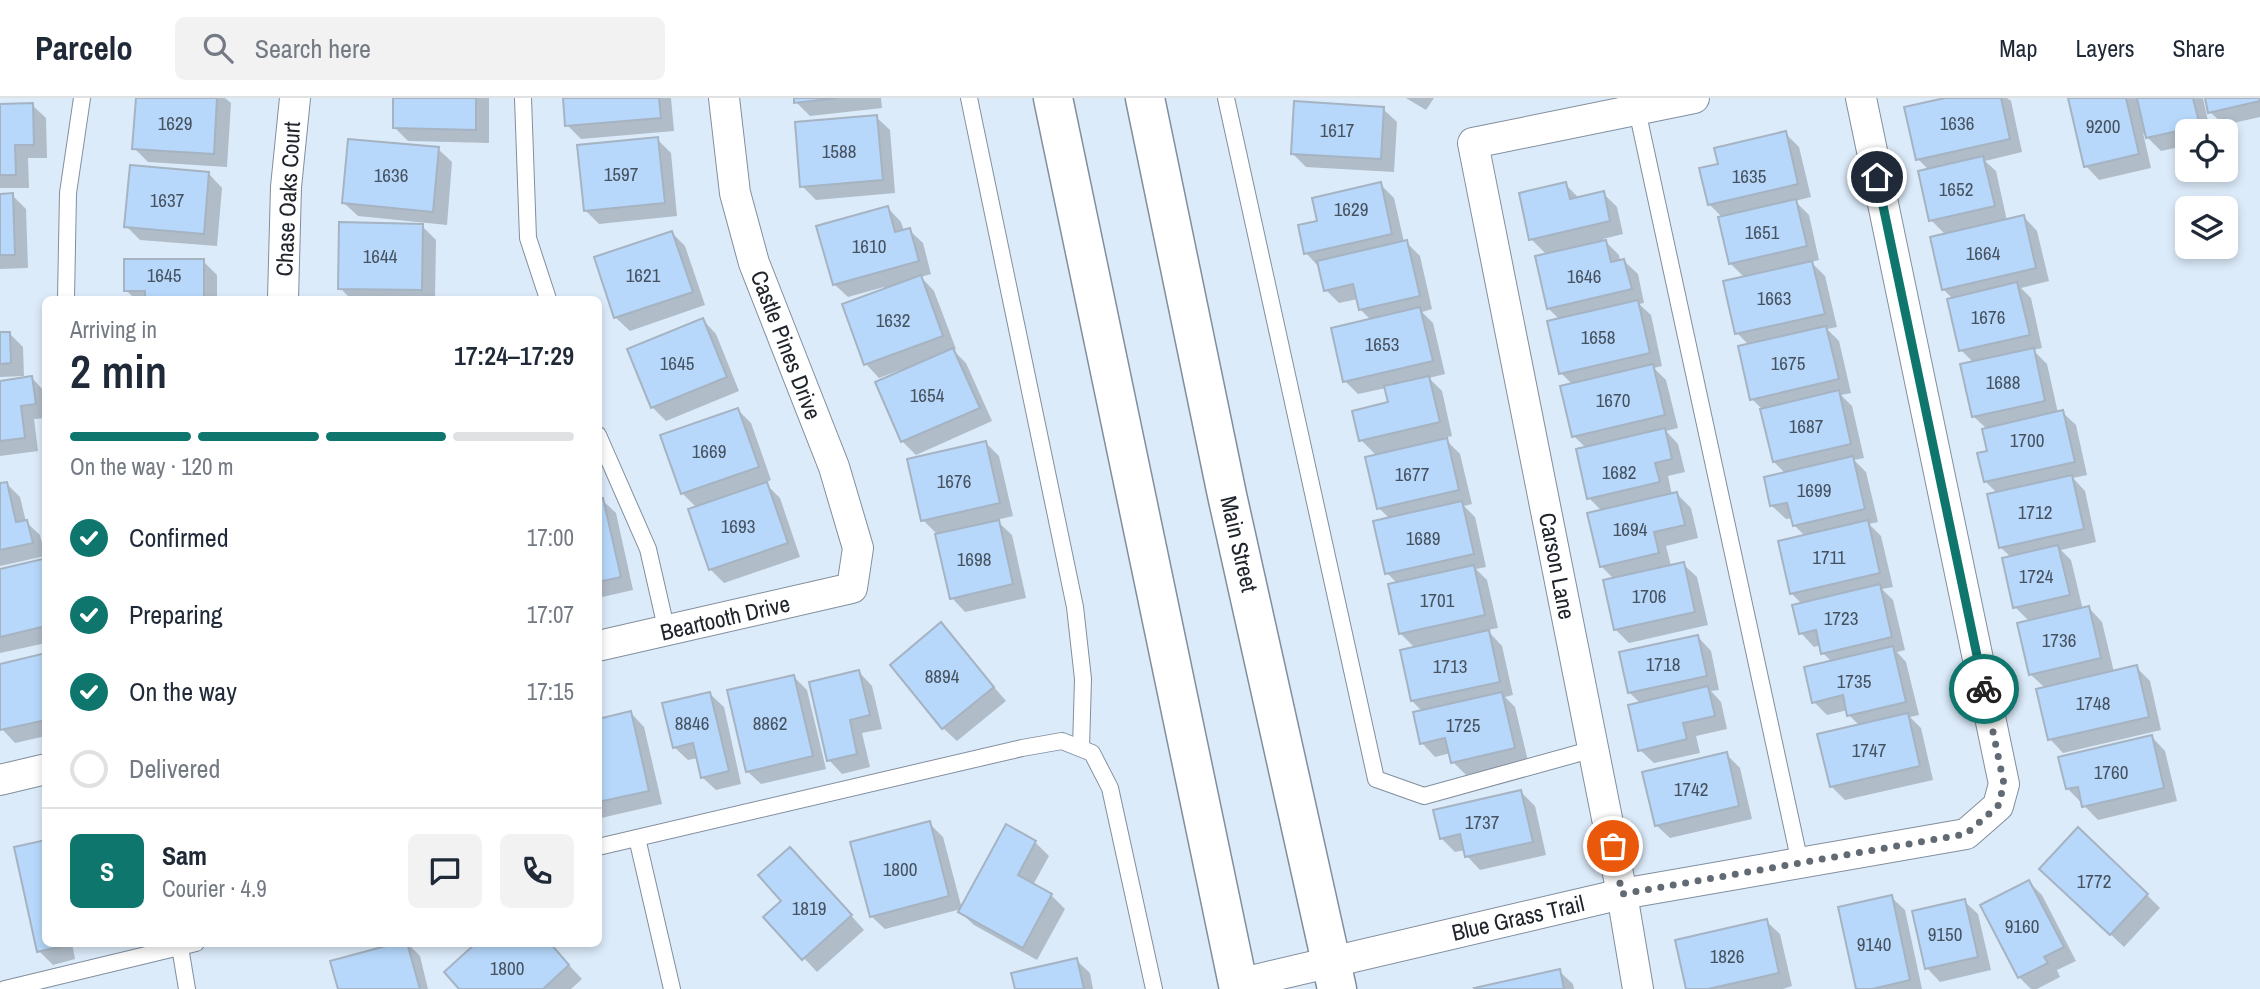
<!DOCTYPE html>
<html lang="en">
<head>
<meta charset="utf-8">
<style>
  :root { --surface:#fff; --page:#f2f2f3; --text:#1f2937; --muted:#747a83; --line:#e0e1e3; --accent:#0f766e }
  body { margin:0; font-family:"Archivo Narrow",sans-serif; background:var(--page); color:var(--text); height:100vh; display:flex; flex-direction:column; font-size:26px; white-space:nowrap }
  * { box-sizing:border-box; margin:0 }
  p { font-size:23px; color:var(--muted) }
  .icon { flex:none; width:38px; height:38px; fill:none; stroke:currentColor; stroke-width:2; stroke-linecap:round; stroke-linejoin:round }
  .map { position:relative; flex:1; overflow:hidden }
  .drawer { position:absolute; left:42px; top:198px; width:560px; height:651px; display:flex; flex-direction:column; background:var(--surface); border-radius:10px; box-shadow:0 4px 10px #0003 }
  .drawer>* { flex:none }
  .buttons { position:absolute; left:2175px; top:21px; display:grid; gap:14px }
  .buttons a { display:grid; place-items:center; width:63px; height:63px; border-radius:10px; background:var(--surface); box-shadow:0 4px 10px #0003; font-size:35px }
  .pin { position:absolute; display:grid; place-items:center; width:60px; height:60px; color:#fff; margin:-30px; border:4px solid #fff; border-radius:50%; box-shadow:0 2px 7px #0007 }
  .courier { position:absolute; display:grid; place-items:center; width:70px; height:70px; margin:-35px; border:5px solid #0f766e; border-radius:50%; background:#fff; color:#222; box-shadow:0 2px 9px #0007 }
  .overview em { font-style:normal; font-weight:600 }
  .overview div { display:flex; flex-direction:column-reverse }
  .overview { display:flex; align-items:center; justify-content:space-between; height:119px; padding:0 28px }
  h1 { font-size:46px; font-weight:600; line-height:52px }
  .bar { display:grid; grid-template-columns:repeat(4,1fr); gap:10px 7px; align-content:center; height:84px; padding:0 28px }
  .bar i { height:9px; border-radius:5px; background:var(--line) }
  .bar .selected { background:var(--accent) }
  .bar p { grid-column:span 4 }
  .line { display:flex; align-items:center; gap:18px; padding:0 28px; border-top:2px solid var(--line) }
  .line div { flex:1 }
  .round { display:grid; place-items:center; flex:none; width:74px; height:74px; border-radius:10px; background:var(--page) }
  ol { padding:0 28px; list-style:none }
  li { display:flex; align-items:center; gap:21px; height:77px }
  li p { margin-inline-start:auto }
  li .icon { padding:7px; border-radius:50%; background:var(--accent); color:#fff; stroke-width:4 }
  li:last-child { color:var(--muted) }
  li i { width:38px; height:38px; border:4px solid var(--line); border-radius:50% }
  header { display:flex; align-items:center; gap:42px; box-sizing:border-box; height:98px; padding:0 35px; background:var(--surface); border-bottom:2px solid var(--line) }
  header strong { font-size:33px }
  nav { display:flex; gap:38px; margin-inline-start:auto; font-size:24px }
  .search { width:490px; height:63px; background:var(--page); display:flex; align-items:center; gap:18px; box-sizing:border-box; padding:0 24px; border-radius:10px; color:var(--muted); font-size:26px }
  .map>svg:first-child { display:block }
  .shadow { fill:#0003 }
  .building { fill:#b7d8fb; stroke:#a5b3c2; stroke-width:2 }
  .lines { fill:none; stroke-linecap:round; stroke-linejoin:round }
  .lane-casing { stroke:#818e9d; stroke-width:18 }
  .street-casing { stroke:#818e9d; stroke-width:32 }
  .secondary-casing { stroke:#818e9d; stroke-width:41 }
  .lane { stroke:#fff; stroke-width:16 }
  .street { stroke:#fff; stroke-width:30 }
  .secondary { stroke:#fff; stroke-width:38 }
  .done { stroke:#626a73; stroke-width:7; stroke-dasharray:0 12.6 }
  .route { stroke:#0f766e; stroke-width:9 }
  .labels { text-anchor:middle; stroke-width:7; stroke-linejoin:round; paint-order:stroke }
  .number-label { font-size:19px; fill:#46525f }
  .street-label { font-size:23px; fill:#20252b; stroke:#fff }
</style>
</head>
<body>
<header>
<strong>Parcelo</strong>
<div class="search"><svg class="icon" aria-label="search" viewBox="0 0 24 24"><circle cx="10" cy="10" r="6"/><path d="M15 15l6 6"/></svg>Search here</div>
<nav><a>Map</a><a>Layers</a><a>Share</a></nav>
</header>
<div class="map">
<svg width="2260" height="891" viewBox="0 0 2260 891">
  <rect width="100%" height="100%" fill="#dcebfa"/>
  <!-- shadow -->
  <g class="shadow">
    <path d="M137,0H225L231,5L227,69L148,64L134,50Z"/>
    <path d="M395,0H489V45L408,43L395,30Z"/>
    <path d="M565,0H671L674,33L581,41L567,27Z"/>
    <path d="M796,0H881L882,10L810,18L796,4Z"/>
    <path d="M1406,0H1434L1426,12Z"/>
    <path d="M1953,0H2007L2011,3L2022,54L1985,63L1996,73L2007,123L2024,119L2037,133L2049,183L2021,190L2031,200L2042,250L2033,252L2047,266L2058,315L2062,314L2076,327L2087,377L2073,380L2085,393L2096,444L2061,452L2071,462L2083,512L2089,510L2102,524L2114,574L2136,569L2150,583L2161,632L2063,655L2050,641L2045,590L2030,576V524L2015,509L2011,459L2000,449L1998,396L1986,384L1989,354L1987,331L1973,318L1974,265L1961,252L1953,201L1943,191L1946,137L1931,122L1929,72L1918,61Z"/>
    <path d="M2070,0H2203L2210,33H2188V47L2161,53L2143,35L2151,70L2099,82L2086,68Z"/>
    <path d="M2207,0H2260V19L2224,27L2210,14Z"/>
    <path d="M0,7H32L46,20L47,60H28L29,90H0Z"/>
    <path d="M1383,11L1397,24L1394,74L1306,69L1292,55Z"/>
    <path d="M876,19L890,32L895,95L816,102L802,88Z"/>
    <path d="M1785,35L1799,49L1811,99L1795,103L1809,117L1819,162L1811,164L1825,178L1837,229L1827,231L1839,243L1851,295L1841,297L1852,308L1864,360L1854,362L1866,374L1878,424L1869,426L1881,438L1893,489L1882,491L1893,502L1905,552L1897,554L1906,564L1919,617L1910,619L1921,630L1933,682L1845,702L1831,688L1860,628L1849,617L1848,612L1827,617L1814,604L1832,564L1823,555L1821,547L1814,549L1801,535L1802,506L1791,495L1806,439L1794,427L1793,420L1786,421L1772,408L1786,376L1774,364L1762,311L1752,301L1749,247L1737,235L1745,180L1730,165L1723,120L1709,106L1720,67Z"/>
    <path d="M657,41L671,55L677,118L599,126L585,112Z"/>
    <path d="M438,51L452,64L447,127L358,118L344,105Z"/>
    <path d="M209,76L222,90L217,148L140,142L126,128Z"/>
    <path d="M1380,86L1394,100L1404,144H1406L1420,158L1432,211L1422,214L1433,225L1445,276L1429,280L1442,293L1452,338L1444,340L1460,356L1472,406L1464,408L1475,419L1486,469L1476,471L1487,482L1498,530L1487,532L1502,548L1513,597L1505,599L1515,609L1528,663L1466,677L1453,664L1451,655L1435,659L1422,645L1423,614L1412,603L1415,550L1401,536L1390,488L1398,486L1387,475L1390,421L1379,410L1377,358L1361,342L1390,306L1386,290L1358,296L1345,283L1371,222L1360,211L1358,201L1339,205L1326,192L1319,169L1306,155L1319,124Z"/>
    <path d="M1565,86L1580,101L1603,95L1617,109L1623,136L1603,141L1619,157L1620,163H1624L1638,176L1644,205L1639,206L1651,217L1662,268L1654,270L1666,282L1678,330L1666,333L1678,346L1685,374L1668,378L1672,397L1677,396L1691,410L1698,440L1666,448L1671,468L1683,466L1697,479L1708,527L1629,545L1616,532L1615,482L1601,468L1602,413L1589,400L1586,350L1574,338L1573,287L1561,275L1560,222L1548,210L1547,157L1531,141Z"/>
    <path d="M0,97H12L26,111L28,170L0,171Z"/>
    <path d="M888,110L901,124L904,133L909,132L923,145L931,176L921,179L934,193L956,251L953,252L966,265L992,323L916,357L902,343L900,272L879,280L866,266L884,189L848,199L834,186Z"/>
    <path d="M422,128L436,142L435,201H351L340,190Z"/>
    <path d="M672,135L685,148L705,207L630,233L616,220L596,160Z"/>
    <path d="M203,163L217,177V201H135L126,192Z"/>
    <path d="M703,222L716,236L739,293L666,323L652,309Z"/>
    <path d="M9,235L23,249L24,278L0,279V236Z"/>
    <path d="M32,280L45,294L46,320L34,321L38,353L0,358V284Z"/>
    <path d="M738,312L751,325L771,382L765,385L780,400L800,459L724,485L710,471L697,410L682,395Z"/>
    <path d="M985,344L999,358L1013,418L996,422L1012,437L1026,500L965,514L952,500L937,436L923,422Z"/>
    <path d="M7,386L20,399L26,424L40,437L45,458L0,468V387Z"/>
    <path d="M602,402L616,415L633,492L598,500V403Z"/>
    <path d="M43,463L46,466V545L0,555V473Z"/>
    <path d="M941,527L1006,603L957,643L943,630Z"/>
    <path d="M1698,539L1711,553L1719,592L1711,593L1721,604L1727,631L1696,638L1700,655L1654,665L1640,652L1641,606L1629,594Z"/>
    <path d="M46,557V638L15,645L2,631L0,624V567Z"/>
    <path d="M859,574L872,588L882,631L862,635L870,669L842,676L829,662Z"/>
    <path d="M794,579L807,592L826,671L761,686L747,673Z"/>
    <path d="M710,596L724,609L741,686L716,692L702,679L698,660L688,662L674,649Z"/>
    <path d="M631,615L644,629L662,706L601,720L598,718V623Z"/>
    <path d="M2152,639L2165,653L2177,703L2098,722L2068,691Z"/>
    <path d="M1726,656L1740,670L1752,721L1670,740L1656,727Z"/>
    <path d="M1521,694L1535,708L1546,757L1480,772L1467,758L1465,752L1455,754L1441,740Z"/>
    <path d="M929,725L943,739L962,811L1035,744L1049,758L1033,787L1051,797L1065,811L1037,862L974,827L960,814L961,811L885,831L871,818Z"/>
    <path d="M803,764L864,832L817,874L766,819L783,803Z"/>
    <path d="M2029,784L2042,797L2076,863L2057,872L2060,879L2037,891H2031L2019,879L1983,808Z"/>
    <path d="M2055,784L2147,797L2160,810L2124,849Z"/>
    <path d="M1891,799L1905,812L1922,891H1858Z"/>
    <path d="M1964,803L1978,816L1991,872L1940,884L1927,870Z"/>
    <path d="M1766,823L1780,836L1792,888L1783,891H1688Z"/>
    <path d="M46,845H72L75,861L53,867L39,853Z"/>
    <path d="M407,845L420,858L428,891H340Z"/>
    <path d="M548,845L582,881L571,891H461Z"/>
    <path d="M1076,862L1090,875L1093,891H1017Z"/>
    <path d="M1559,873L1573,886L1574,891H1479Z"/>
  </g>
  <!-- building -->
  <g class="building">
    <path d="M136,0H217L214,56L132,51Z"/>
    <path d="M393,0H476V32L393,30Z"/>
    <path d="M563,0H659L661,20L565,28Z"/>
    <path d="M794,0H838L794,5Z"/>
    <path d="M1945,0H2001L2010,41L1916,62L1904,9Z"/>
    <path d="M2068,0H2126L2139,56L2084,69Z"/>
    <path d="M2137,0H2193L2200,28L2146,40Z"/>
    <path d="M2205,0H2260V3L2208,15Z"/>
    <path d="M1294,3L1384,9L1381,61L1291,56Z"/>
    <path d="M33,5L34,47H15L16,77H0V6Z"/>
    <path d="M877,17L883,82L800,89L795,24Z"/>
    <path d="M1786,33L1798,86L1708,107L1699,70L1718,66L1714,50Z"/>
    <path d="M658,39L665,105L584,113L577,47Z"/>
    <path d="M348,41L439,49L433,114L342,105Z"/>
    <path d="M1983,58L1995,108L1929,123L1918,73Z"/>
    <path d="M130,67L209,74L204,136L124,129Z"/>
    <path d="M1381,84L1392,136L1304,156L1298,127L1317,123L1312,100Z"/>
    <path d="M1566,84L1570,101L1604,93L1610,123L1529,142L1519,95Z"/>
    <path d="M13,95L15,157H0V96Z"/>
    <path d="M1796,101L1807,148L1729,166L1718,119Z"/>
    <path d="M888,108L895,134L910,130L919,163L833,187L816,128Z"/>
    <path d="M2024,117L2036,170L1942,192L1930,139Z"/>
    <path d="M339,124L423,126L422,192L338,191Z"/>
    <path d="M672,133L693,194L614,220L594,159Z"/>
    <path d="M1407,142L1420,198L1359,212L1353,186L1324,193L1317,163Z"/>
    <path d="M1606,142L1611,164L1624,161L1632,191L1547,211L1535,158Z"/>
    <path d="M124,161H204V201H145V193H124Z"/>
    <path d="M1812,163L1825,216L1735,236L1723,183Z"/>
    <path d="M921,177L943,238L864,267L842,206Z"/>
    <path d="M2017,184L2030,237L1959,253L1947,201Z"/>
    <path d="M1638,202L1650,255L1559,276L1547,223Z"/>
    <path d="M1420,209L1433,263L1343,284L1331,230Z"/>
    <path d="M703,220L727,279L651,310L627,251Z"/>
    <path d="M1826,228L1839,281L1750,302L1738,248Z"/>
    <path d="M0,234H10L11,265L0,266Z"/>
    <path d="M953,250L980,310L901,344L875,284Z"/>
    <path d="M2034,250L2045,303L1972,319L1960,266Z"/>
    <path d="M1653,266L1665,317L1572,339L1560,288Z"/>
    <path d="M32,278L36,306L21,308L25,340L0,343V283Z"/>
    <path d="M1429,278L1440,324L1359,343L1352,313L1388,304L1384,288Z"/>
    <path d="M1839,292L1851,346L1773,364L1760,311Z"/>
    <path d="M738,310L759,369L681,396L660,337Z"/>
    <path d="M2063,312L2075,364L1984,384L1977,355L1987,353L1982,331Z"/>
    <path d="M1665,330L1672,361L1655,365L1660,384L1587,401L1576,351Z"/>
    <path d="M1447,340L1459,392L1377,411L1365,359Z"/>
    <path d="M986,343L1000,405L921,423L907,361Z"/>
    <path d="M1853,358L1865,411L1793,428L1787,405L1770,408L1764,379Z"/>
    <path d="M2072,377L2084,431L1999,450L1987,396Z"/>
    <path d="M7,384L16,424L27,422L33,445L0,452V385Z"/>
    <path d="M767,384L788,445L709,472L688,411Z"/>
    <path d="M1677,394L1685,427L1654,434L1659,455L1600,469L1587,415Z"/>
    <path d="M603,400L621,479L598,484V401Z"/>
    <path d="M1462,403L1474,456L1385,476L1373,423Z"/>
    <path d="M999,422L1013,486L950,501L935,436Z"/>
    <path d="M1868,422L1880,475L1790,496L1778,443Z"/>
    <path d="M2058,447L2070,497L2013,510L2002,460Z"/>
    <path d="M43,461L46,470V528L0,539V471Z"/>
    <path d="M1684,464L1695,514L1614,532L1603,482Z"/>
    <path d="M1474,467L1485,517L1399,536L1388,486Z"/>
    <path d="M1880,486L1892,539L1821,556L1816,532L1799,536L1792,507Z"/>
    <path d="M2089,508L2101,560L2029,577L2017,525Z"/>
    <path d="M941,524L994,589L942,631L890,567Z"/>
    <path d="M1489,532L1500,584L1411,603L1400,552Z"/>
    <path d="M1698,537L1707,578L1628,595L1619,554Z"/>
    <path d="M1893,548L1906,604L1847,618L1843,597L1812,605L1804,569Z"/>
    <path d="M46,555V622L0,632V566Z"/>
    <path d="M2137,567L2149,619L2048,642L2036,591Z"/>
    <path d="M859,572L870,617L850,622L857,656L827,663L809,584Z"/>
    <path d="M794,577L813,658L746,674L727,592Z"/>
    <path d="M1708,588L1715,618L1683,625L1687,641L1638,653L1628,607Z"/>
    <path d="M710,594L729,673L701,680L693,645L673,650L662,605Z"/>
    <path d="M1502,594L1515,650L1451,665L1445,640L1420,646L1413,614Z"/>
    <path d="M631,613L649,693L598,704V621Z"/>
    <path d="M1908,615L1920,668L1830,689L1817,636Z"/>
    <path d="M2152,637L2164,690L2082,709L2078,689L2066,691L2058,659Z"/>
    <path d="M1727,654L1739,708L1655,728L1642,674Z"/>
    <path d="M1521,692L1533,744L1465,759L1460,736L1440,741L1433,712Z"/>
    <path d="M930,723L949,798L870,819L850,744Z"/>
    <path d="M1006,726L1036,743L1018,777L1052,796L1023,850L958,814Z"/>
    <path d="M2078,729L2148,796L2110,837L2039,771Z"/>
    <path d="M46,742V845H62L63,848L37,854L14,749Z"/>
    <path d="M790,749L852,817L802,862L763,819L781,803L758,777Z"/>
    <path d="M2029,782L2064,849L2044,859L2048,865L2018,880L1980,807Z"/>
    <path d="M1892,797L1910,882L1872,891H1856L1838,809Z"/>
    <path d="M1965,801L1978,859L1925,871L1912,813Z"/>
    <path d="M1767,821L1779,875L1708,891H1686L1675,842Z"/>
    <path d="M397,845H407L420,891H338L330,863Z"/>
    <path d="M476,845H550L569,867L543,891H459L444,874Z"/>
    <path d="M1077,860L1084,891H1015L1011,875Z"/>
    <path d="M1560,871L1564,891H1475L1474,890Z"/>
  </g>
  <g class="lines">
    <!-- lane casing -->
    <g class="lane-casing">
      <g id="lane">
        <path d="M523,0L528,140L548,201"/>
        <path d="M969,0L1075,509L1083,581L1081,650"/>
        <path d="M1226,0L1376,681L1424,698L1594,651"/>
        <path d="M1637,12L1800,765"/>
        <path d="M66,201L68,95L82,0"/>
        <path d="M598,337L648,451L667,534"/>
        <path d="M637,740L672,891"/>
        <path d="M598,749L1022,650L1062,643L1092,655L1110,690L1154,891"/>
        <path d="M180,849L187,891"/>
        <path d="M5,891L196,845"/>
      </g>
    </g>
    <!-- street casing -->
    <g class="street-casing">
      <g id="street">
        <path d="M283,201L286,89L295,0"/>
        <path d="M598,548L852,490L858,450L834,369L754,165L735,95L724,0"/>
        <path d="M0,682L46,671"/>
        <path d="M1238,886L1622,796L1966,736L1998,708L2004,686L1861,0"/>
        <path d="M1638,891L1622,796L1473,45L1694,0"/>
      </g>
    </g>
    <!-- secondary casing -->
    <g class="secondary-casing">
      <g id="secondary">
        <path d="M1053,0L1239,891"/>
        <path d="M1145,0L1227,397L1337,891"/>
      </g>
    </g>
    <!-- lane -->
    <use href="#lane" class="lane"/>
    <!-- street -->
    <use href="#street" class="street"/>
    <!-- secondary -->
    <use href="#secondary" class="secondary"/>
  </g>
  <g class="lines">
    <!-- done -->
    <path class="done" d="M1613,748L1622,796L1966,736L1998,708L2004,686L1984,591"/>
    <!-- route -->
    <path class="route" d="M1877,79L1984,591"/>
  </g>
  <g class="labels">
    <!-- number labels -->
    <g class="number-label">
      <text x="175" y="32">1629</text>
      <text x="1957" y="32">1636</text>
      <text x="2103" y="35">9200</text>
      <text x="1337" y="39">1617</text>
      <text x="839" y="60">1588</text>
      <text x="621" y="83">1597</text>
      <text x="391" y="84">1636</text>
      <text x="1749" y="85">1635</text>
      <text x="1956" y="98">1652</text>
      <text x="167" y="109">1637</text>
      <text x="1351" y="118">1629</text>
      <text x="1762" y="141">1651</text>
      <text x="869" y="155">1610</text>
      <text x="1983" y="162">1664</text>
      <text x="380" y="165">1644</text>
      <text x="164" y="184">1645</text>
      <text x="643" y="184">1621</text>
      <text x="1584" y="185">1646</text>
      <text x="1774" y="207">1663</text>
      <text x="1988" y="226">1676</text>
      <text x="893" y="229">1632</text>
      <text x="1598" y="246">1658</text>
      <text x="1382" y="253">1653</text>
      <text x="677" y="272">1645</text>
      <text x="1788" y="272">1675</text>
      <text x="2003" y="291">1688</text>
      <text x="927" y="304">1654</text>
      <text x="1613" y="309">1670</text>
      <text x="1806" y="335">1687</text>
      <text x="2027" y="349">1700</text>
      <text x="709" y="360">1669</text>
      <text x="1619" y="381">1682</text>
      <text x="1412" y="383">1677</text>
      <text x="954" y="390">1676</text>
      <text x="1814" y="399">1699</text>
      <text x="2035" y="421">1712</text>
      <text x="738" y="435">1693</text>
      <text x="1630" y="438">1694</text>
      <text x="1423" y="447">1689</text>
      <text x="1829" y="466">1711</text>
      <text x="974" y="468">1698</text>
      <text x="2036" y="485">1724</text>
      <text x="1649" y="505">1706</text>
      <text x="1437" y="509">1701</text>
      <text x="1841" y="527">1723</text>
      <text x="2059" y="549">1736</text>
      <text x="1663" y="573">1718</text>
      <text x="1450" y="575">1713</text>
      <text x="942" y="585">8894</text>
      <text x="1854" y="590">1735</text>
      <text x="2093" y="612">1748</text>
      <text x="692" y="632">8846</text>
      <text x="770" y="632">8862</text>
      <text x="1463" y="634">1725</text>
      <text x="1869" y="659">1747</text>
      <text x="2111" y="681">1760</text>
      <text x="1691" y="698">1742</text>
      <text x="1482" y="731">1737</text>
      <text x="900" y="778">1800</text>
      <text x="2094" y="790">1772</text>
      <text x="809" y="817">1819</text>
      <text x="2022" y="835">9160</text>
      <text x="1945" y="843">9150</text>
      <text x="1874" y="853">9140</text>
      <text x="1727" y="865">1826</text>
      <text x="507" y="877">1800</text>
    </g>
    <!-- street labels -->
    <g class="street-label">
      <text transform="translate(288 101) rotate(-87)" y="8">Chase Oaks Court</text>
      <text transform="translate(786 247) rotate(69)" y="8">Castle Pines Drive</text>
      <text transform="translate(1239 446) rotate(77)" y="8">Main Street</text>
      <text transform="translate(1557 468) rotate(79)" y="8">Carson Lane</text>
      <text transform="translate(725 520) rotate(-13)" y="8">Beartooth Drive</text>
      <text transform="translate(1518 820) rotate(-13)" y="8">Blue Grass Trail</text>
    </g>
  </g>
</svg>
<div class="buttons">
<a><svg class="icon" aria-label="locate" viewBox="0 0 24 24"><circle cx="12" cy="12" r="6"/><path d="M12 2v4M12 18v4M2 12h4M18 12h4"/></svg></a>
<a><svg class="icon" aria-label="layers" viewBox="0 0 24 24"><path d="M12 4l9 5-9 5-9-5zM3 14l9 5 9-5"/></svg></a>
</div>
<div class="pin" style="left:1613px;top:748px;background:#ea580c"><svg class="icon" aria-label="bag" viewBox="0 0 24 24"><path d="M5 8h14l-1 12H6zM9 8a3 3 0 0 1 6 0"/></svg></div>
<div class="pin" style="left:1877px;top:79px;background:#1f2937"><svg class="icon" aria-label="home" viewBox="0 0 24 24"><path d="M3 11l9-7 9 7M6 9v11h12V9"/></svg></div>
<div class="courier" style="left:1984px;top:591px"><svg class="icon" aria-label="bike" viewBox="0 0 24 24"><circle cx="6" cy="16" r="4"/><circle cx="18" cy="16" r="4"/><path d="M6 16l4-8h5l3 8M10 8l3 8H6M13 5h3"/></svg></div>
<section class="drawer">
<div class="overview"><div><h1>2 min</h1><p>Arriving in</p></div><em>17:24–17:29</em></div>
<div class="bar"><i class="selected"></i><i class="selected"></i><i class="selected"></i><i></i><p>On the way · 120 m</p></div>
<ol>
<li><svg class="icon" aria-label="check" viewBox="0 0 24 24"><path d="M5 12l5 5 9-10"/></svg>Confirmed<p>17:00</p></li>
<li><svg class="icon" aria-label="check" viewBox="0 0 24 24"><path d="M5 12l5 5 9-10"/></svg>Preparing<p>17:07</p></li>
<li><svg class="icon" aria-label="check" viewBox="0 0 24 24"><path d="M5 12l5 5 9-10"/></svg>On the way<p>17:15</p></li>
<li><i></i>Delivered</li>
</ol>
<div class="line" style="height:126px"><b class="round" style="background:var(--accent);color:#fff">S</b><div><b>Sam</b><p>Courier · 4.9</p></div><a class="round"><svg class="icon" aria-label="chat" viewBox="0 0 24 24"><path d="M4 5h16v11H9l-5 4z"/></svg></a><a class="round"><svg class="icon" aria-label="phone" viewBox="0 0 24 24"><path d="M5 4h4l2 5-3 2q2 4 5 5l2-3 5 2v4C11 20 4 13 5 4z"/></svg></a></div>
</section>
</div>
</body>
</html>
